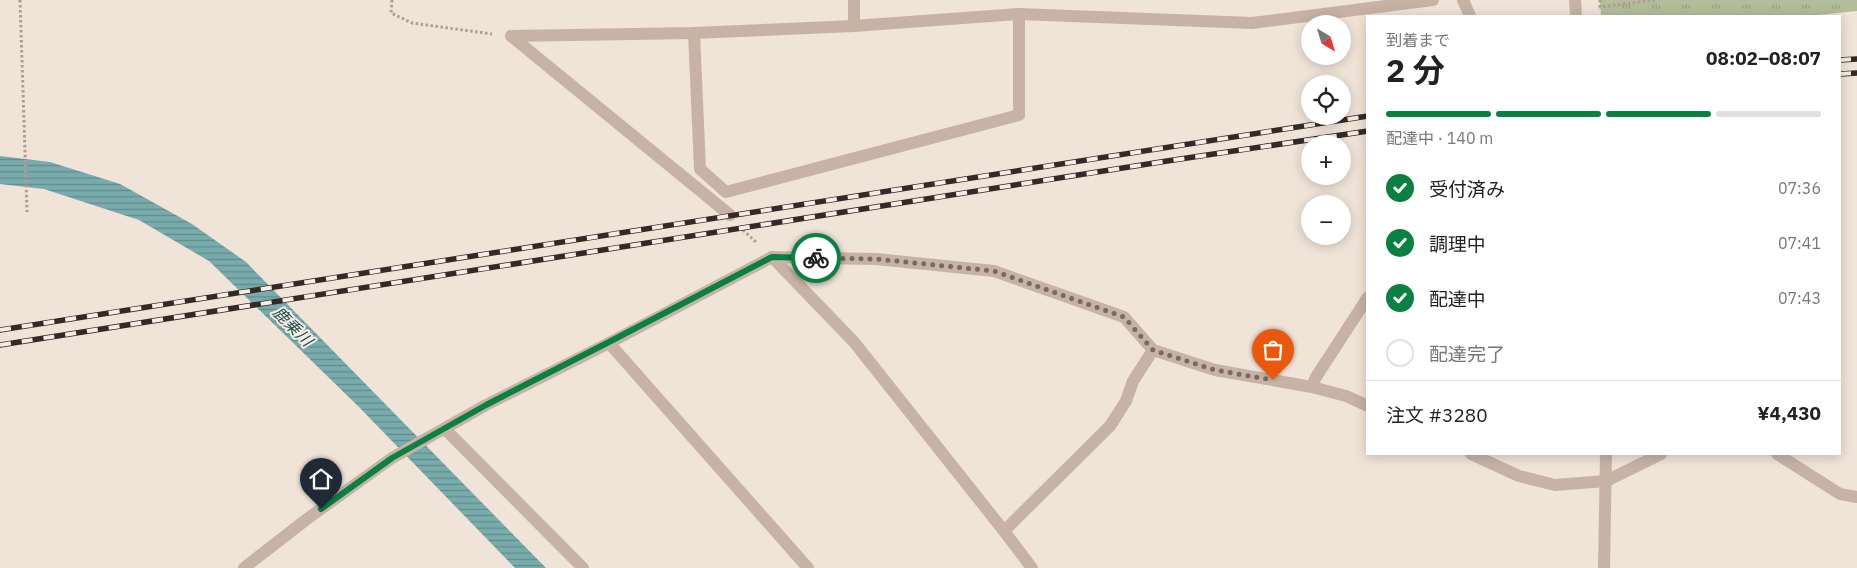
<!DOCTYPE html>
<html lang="ja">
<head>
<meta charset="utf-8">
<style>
  :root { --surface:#fff; --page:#f6f6f6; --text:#222; --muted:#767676; --line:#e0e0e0; --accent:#0b8043 }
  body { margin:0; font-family:"IBM Plex Sans","Noto Sans JP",sans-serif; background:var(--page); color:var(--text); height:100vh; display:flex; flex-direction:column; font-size:19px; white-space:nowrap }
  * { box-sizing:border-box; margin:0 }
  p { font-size:16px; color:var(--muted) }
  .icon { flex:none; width:28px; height:28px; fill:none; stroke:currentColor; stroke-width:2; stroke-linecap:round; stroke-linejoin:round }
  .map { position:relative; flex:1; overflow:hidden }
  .sheet { position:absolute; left:1366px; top:15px; width:475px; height:440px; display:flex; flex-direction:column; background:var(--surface); border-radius:0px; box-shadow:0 2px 12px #0003 }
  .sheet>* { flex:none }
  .needle { width:32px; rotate:142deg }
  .tools { position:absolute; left:1301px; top:15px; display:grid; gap:10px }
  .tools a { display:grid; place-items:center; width:50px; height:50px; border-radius:50%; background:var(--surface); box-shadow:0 2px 12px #0003; font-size:25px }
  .pin { position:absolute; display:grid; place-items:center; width:42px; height:42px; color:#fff; margin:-51px -21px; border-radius:50% 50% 50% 0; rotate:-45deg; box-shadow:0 0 5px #0007 }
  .pin .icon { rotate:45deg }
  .courier { position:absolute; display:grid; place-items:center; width:50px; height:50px; margin:-25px; border:4px solid #0b8043; border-radius:50%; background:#fff; color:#222; box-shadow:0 1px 6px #0007 }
  .head em { font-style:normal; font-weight:700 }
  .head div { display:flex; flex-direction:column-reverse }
  .head { display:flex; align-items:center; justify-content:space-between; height:85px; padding:0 20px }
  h1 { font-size:32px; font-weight:700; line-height:38px }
  .bar { display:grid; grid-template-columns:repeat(4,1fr); gap:8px 5px; align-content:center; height:60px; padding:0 20px }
  .bar i { height:6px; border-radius:4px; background:var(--line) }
  .bar .selected { background:var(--accent) }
  .bar p { grid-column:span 4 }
  .line { display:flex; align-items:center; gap:12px; padding:0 20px; border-top:1px solid var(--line) }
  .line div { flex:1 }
  ol { padding:0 20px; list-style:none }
  li { display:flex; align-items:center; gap:15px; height:55px }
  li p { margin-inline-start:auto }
  li .icon { padding:5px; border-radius:50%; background:var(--accent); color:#fff; stroke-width:4 }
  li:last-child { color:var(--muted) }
  li i { width:28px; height:28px; border:2px solid var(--line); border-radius:50% }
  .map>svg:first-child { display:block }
  .grass { fill:url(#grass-tufts) }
  .water { fill:url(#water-rules) }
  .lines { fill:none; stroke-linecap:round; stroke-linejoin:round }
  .path { stroke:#b29c8f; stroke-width:3; stroke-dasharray:2.5 2.5; stroke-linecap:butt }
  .street { stroke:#c7b3a5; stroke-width:12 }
  .rail-casing { stroke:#332926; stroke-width:5.5 }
  .rail { stroke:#f8ede4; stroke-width:4; stroke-dasharray:11; stroke-linecap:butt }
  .done { stroke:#756a64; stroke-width:5; stroke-dasharray:0 9 }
  .route { stroke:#0b8043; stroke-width:6 }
  .labels { text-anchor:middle; stroke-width:4; stroke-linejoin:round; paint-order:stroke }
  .water-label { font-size:16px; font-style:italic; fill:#1d5152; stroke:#f8ede4 }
</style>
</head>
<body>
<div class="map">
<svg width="1857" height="568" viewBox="0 0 1857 568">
  <defs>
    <pattern id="grass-tufts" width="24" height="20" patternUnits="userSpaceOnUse" patternTransform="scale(1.25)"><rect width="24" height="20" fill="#b3bd99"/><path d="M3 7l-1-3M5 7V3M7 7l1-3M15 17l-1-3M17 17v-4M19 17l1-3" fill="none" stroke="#9aa284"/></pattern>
    <pattern id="water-rules" width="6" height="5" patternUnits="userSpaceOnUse" patternTransform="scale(1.25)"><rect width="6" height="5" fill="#78abab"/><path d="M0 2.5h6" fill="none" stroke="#638b8b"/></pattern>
  </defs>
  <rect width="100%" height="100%" fill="#f0e3d8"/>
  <!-- grass -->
  <path class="grass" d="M1600,0H1857V11L1808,16H1601Z"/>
  <!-- water -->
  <path class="water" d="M0,156L50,162L120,184L192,224L246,262L546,568H515L360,408L209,261L139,220L44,189L0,184Z"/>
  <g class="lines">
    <!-- path -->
    <g class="path">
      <path d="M20,0L27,212"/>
      <path d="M392,0L391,13L412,23L492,34"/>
      <path d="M1600,0V7L1655,0"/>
      <path d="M743,230L757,243"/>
    </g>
    <!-- street -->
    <g class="street">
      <path d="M1463,0L1470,16"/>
      <path d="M1575,0L1576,16"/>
      <path d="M854,26V0"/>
      <path d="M694,33L700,169L726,192L1019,115V14"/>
      <path d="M511,36L694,33L854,26L1019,14L1252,23L1433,0"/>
      <path d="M511,36L730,215"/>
      <path d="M772,257L854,342L1004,531L1032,568"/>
      <path d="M609,343L808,568"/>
      <path d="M1312,387L1316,377L1368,297"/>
      <path d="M445,429L583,568"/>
      <path d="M1471,454L1519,476L1555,485L1606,481L1661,454"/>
      <path d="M1777,454L1840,494L1857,497"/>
      <path d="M1004,531L1110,426L1126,401L1133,381L1153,350"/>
      <path d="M244,568L307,519L392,458L486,405L609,343L772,257L876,259L994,271L1124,317L1153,350L1215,370L1312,387L1346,396L1368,406"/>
      <path d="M1604,568L1606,454"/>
    </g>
    <!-- rail casing -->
    <g class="rail-casing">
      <g id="rail">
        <path d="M1840,60L1857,59"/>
        <path d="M1840,74L1857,73"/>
        <path d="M0,330L1368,116"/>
        <path d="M0,345L1167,161L1368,131"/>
      </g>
    </g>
    <!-- rail -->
    <use href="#rail" class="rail"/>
  </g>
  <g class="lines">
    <!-- done -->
    <path class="done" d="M816,258L876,259L994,271L1124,317L1153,350L1215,370L1273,380"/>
    <!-- route -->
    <path class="route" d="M321,509L392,458L486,405L609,342L772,257L816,258"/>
  </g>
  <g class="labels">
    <!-- water labels -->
    <g class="water-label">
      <text transform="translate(293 326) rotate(45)" y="6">鹿乗川</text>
    </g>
  </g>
</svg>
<div class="tools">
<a><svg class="needle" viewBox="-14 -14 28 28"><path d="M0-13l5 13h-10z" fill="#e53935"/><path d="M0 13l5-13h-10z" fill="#767676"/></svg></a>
<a><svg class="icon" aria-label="locate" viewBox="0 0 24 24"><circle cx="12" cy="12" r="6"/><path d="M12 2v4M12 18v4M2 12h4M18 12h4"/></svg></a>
<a>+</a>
<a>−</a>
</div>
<div class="pin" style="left:1273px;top:380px;background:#ea580c"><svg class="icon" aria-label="bag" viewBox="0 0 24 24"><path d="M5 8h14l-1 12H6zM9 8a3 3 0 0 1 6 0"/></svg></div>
<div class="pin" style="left:321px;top:509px;background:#1f2937"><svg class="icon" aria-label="home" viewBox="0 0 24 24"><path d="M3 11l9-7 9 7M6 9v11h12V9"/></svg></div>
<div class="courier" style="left:816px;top:258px"><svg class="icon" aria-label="bike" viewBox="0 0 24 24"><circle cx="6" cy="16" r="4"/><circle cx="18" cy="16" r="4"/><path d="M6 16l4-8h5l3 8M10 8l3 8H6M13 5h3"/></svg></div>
<section class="sheet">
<div class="head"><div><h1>2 分</h1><p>到着まで</p></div><em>08:02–08:07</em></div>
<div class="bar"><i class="selected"></i><i class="selected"></i><i class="selected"></i><i></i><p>配達中 · 140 m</p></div>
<ol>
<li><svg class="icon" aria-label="check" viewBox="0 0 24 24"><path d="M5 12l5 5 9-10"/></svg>受付済み<p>07:36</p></li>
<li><svg class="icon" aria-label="check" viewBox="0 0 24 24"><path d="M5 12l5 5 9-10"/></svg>調理中<p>07:41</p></li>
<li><svg class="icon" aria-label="check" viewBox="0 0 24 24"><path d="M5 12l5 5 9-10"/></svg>配達中<p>07:43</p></li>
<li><i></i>配達完了</li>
</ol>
<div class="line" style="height:65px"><div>注文 #3280</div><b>¥4,430</b></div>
</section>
</div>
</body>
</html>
